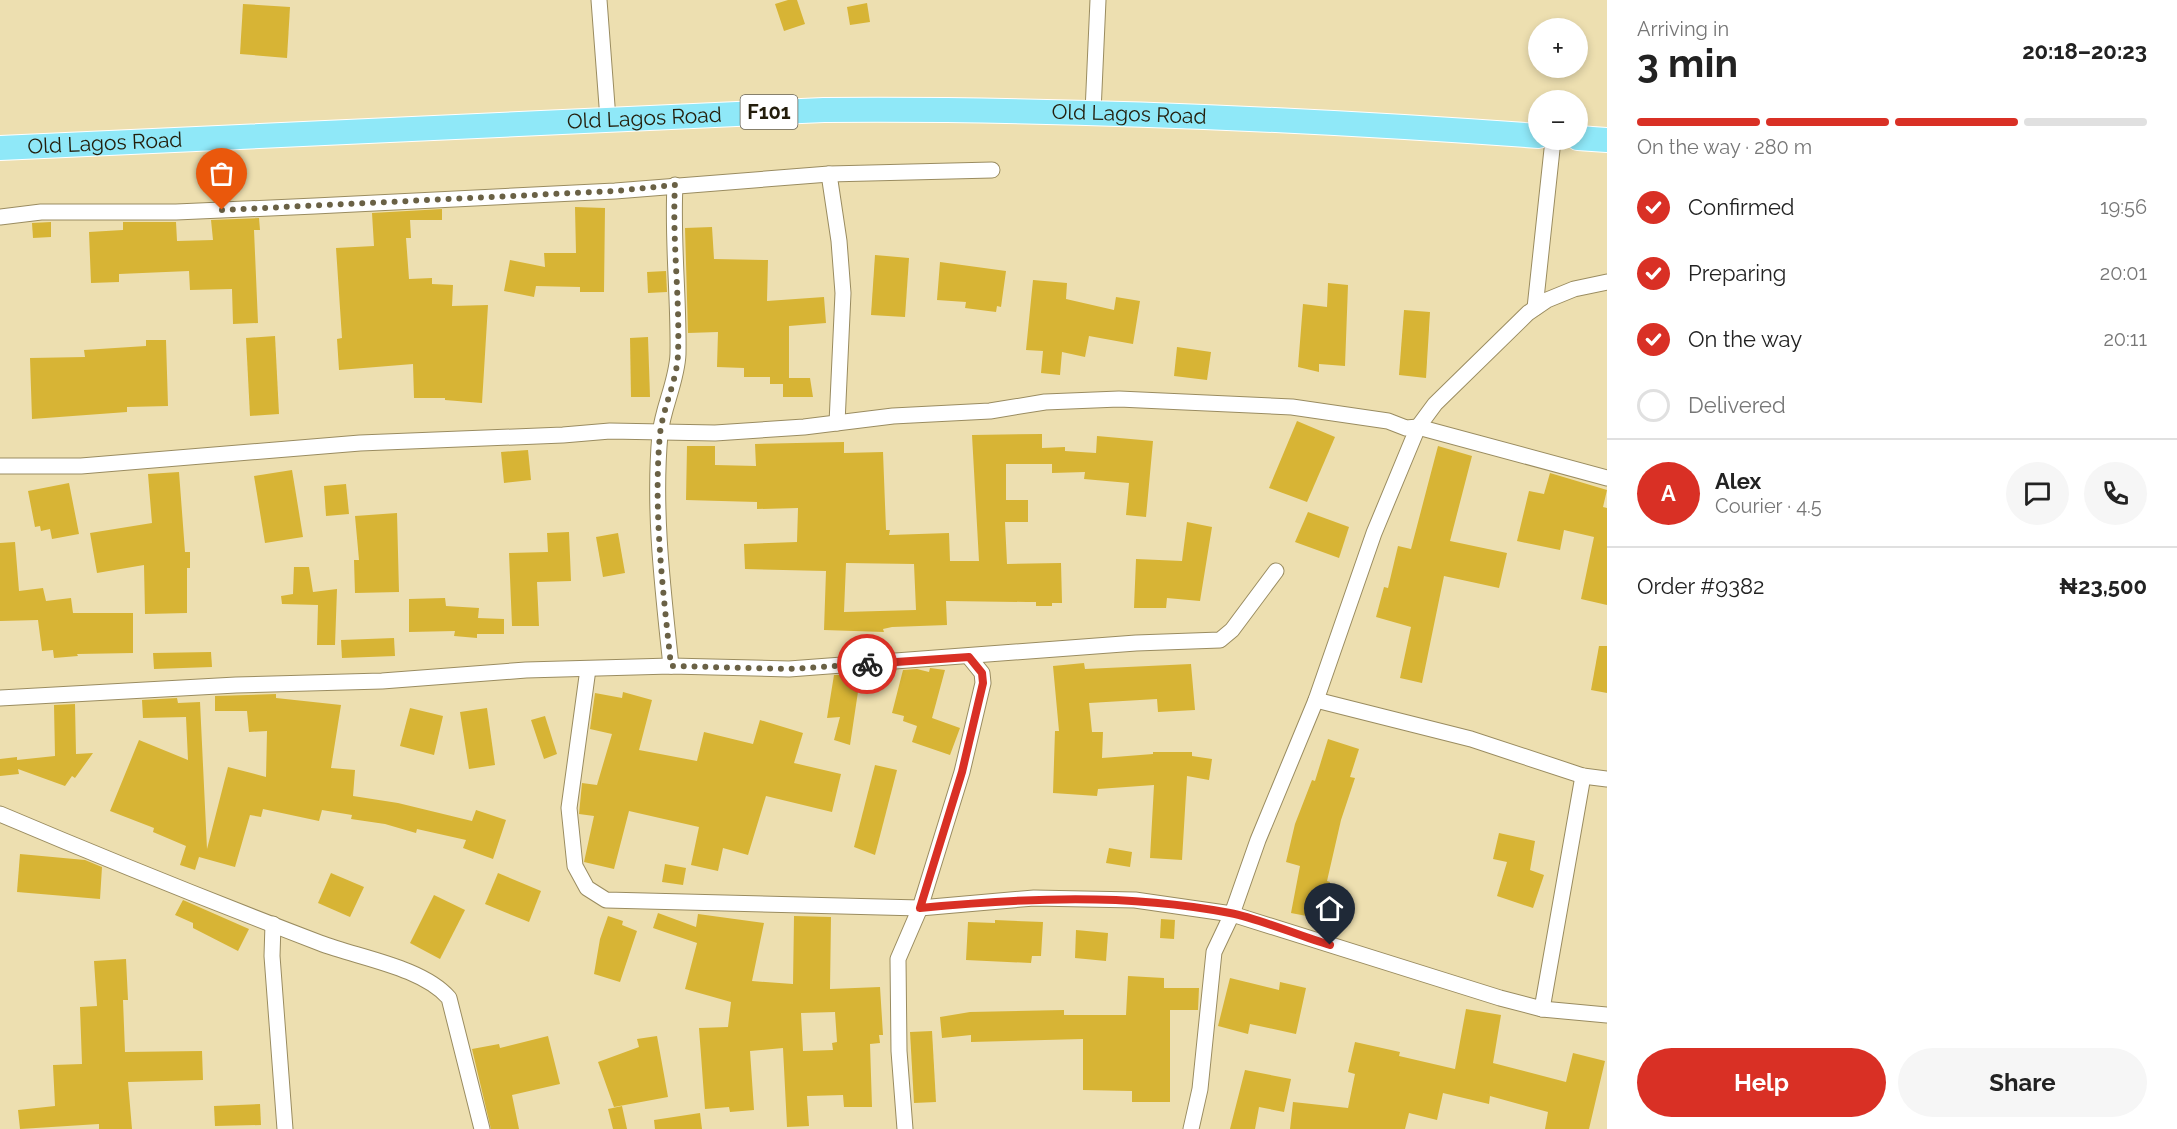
<!DOCTYPE html>
<html lang="en">
<head>
<meta charset="utf-8">
<style>
  :root { --surface:#fff; --page:#f6f6f6; --text:#222; --muted:#767676; --line:#e0e0e0; --accent:#d93025 }
  body { margin:0; font-family:Raleway,sans-serif; background:var(--page); color:var(--text); height:100vh; display:flex; flex-direction:column; font-size:22px; white-space:nowrap }
  * { box-sizing:border-box; margin:0 }
  p { font-size:20px; color:var(--muted) }
  .icon { flex:none; width:33px; height:33px; fill:none; stroke:currentColor; stroke-width:2; stroke-linecap:round; stroke-linejoin:round }
  .map { position:relative; flex:1; overflow:hidden }
  .drawer { display:flex; flex-direction:column; background:var(--surface); width:570px }
  .drawer>* { flex:none }
  .fabs { position:absolute; left:1528px; top:18px; display:grid; gap:12px }
  .fabs a { display:grid; place-items:center; width:60px; height:60px; border-radius:50%; background:var(--surface); box-shadow:0 3px 9px #0003; font-size:30px }
  .pin { position:absolute; display:grid; place-items:center; width:51px; height:51px; color:#fff; margin:-62px -26px; border-radius:50% 50% 50% 0; rotate:-45deg; box-shadow:0 0 6px #0007 }
  .pin .icon { rotate:45deg }
  .courier { position:absolute; display:grid; place-items:center; width:60px; height:60px; margin:-30px; border:4px solid #d93025; border-radius:50%; background:#fff; color:#222; box-shadow:0 2px 8px #0007 }
  .overview em { font-style:normal; font-weight:700 }
  .overview div { display:flex; flex-direction:column-reverse }
  .overview { display:flex; align-items:center; justify-content:space-between; height:102px; padding:0 30px }
  h1 { font-size:39px; font-weight:700; line-height:45px }
  .bar { display:grid; grid-template-columns:repeat(4,1fr); gap:9px 6px; align-content:center; height:72px; padding:0 30px }
  .bar i { height:8px; border-radius:4px; background:var(--line) }
  .bar .active { background:var(--accent) }
  .bar p { grid-column:span 4 }
  .line { display:flex; align-items:center; gap:15px; padding:0 30px; border-top:2px solid var(--line) }
  .line div { flex:1 }
  .round { display:grid; place-items:center; flex:none; width:63px; height:63px; border-radius:32px; background:var(--page) }
  ol { padding:0 30px; list-style:none }
  li { display:flex; align-items:center; gap:18px; height:66px }
  li p { margin-inline-start:auto }
  li .icon { padding:6px; border-radius:50%; background:var(--accent); color:#fff; stroke-width:4 }
  li:last-child { color:var(--muted) }
  li i { width:33px; height:33px; border:3px solid var(--line); border-radius:50% }
  .button { display:flex; gap:12px; margin-top:auto; padding:12px 30px }
  .button a { flex:1; height:69px; border-radius:36px; background:var(--accent); color:#fff; font-size:24px; font-weight:700; line-height:69px; text-align:center }
  .button a+a { background:var(--page); color:var(--text) }
  main { display:flex; flex:1; min-height:0 }
  .map>svg:first-child { display:block }
  .building { fill:#d7b435; fill-rule:evenodd }
  .lines { fill:none; stroke-linecap:round; stroke-linejoin:round }
  .street-casing { stroke:#9a8c60; stroke-width:17 }
  .primary-casing { stroke:#fff; stroke-width:26 }
  .street { stroke:#fff; stroke-width:15 }
  .primary { stroke:#8fe8f8; stroke-width:24 }
  .done { stroke:#6a6145; stroke-width:6; stroke-dasharray:0 10.8 }
  .route { stroke:#d93025; stroke-width:8 }
  .labels { text-anchor:middle; stroke-width:4.5; stroke-linejoin:round; paint-order:stroke }
  .shield { fill:#fff; stroke:#656154; stroke-width:1.5 }
  .shield-label { font-size:20px; font-weight:bold; fill:#231d0b }
  .street-label { font-size:21px; fill:#231d0b; stroke:#fff }
</style>
</head>
<body>
<main>
<div class="map">
<svg width="1607" height="1129" viewBox="0 0 1607 1129">
  <rect width="100%" height="100%" fill="#eddfb0"/>
  <!-- building -->
  <g class="building">
    <path d="M788,0H797L805,24L784,31L775,4Z"/>
    <path d="M867,3L870,22L850,25L847,7Z"/>
    <path d="M243,4L290,7L287,58L240,54Z"/>
    <path d="M575,207L605,208L604,292H580V287L536,286L534,297L504,291L510,260L545,267L544,253H576Z"/>
    <path d="M442,209V220H410L411,238H406L409,279L432,278V284L453,285L452,306L488,305L482,403L445,400V398H414L413,364L339,370L337,339L342,338L336,248L374,246L372,213Z"/>
    <path d="M259,218L260,230H254L258,323L233,324L232,289L190,290L189,271L119,274V282L91,283L89,232L123,230V222H176L177,241L213,240L211,220Z"/>
    <path d="M51,222V237L33,238L32,223Z"/>
    <path d="M712,227L714,259L768,260L767,301L824,297L826,323L789,326V378H810L813,397H783V384H770V377H744V368L717,367L718,332L688,333L685,228Z"/>
    <path d="M875,255L909,258L905,317L871,315Z"/>
    <path d="M940,262L1006,271L1001,307L997,306L996,312L965,308L966,302L937,300Z"/>
    <path d="M666,271L667,292L648,293L647,272Z"/>
    <path d="M1033,280L1067,283L1066,299L1114,310L1116,297L1140,301L1133,344L1089,336L1085,357L1062,352L1060,375L1041,373L1043,351L1026,350Z"/>
    <path d="M1328,283L1348,285L1345,366L1319,364V372L1298,367L1303,304L1327,307Z"/>
    <path d="M1404,310L1430,312L1426,378L1399,375Z"/>
    <path d="M275,336L279,414L250,416L246,338Z"/>
    <path d="M648,337L650,397H631L630,338Z"/>
    <path d="M146,340H166L168,406L127,407V412L32,419L30,358L85,357L84,350L146,346Z"/>
    <path d="M1177,347L1211,352L1207,380L1174,376Z"/>
    <path d="M1297,421L1335,437L1307,502L1269,488Z"/>
    <path d="M1042,434V448L1065,447V451L1096,453L1097,436L1153,441L1146,517L1126,515L1129,483L1084,479L1085,472L1052,473V464H1006V500H1028V522H1005L1007,564L1061,563L1062,603H1052V606H1036V602H1027L946,601L947,625L892,627L883,629L884,632L824,630L826,571L745,569L744,544L797,542L798,508L757,509V502L686,500L687,446H715V465L756,466L755,444L844,442V453L883,452L886,530H890L889,535L949,533L950,561H979L972,435ZM846,563L914,564L916,610L844,612Z"/>
    <path d="M1438,446L1472,456L1450,541L1507,553L1499,588L1444,576L1422,683L1400,678L1411,627L1376,617L1384,587L1388,588L1398,546L1411,549Z"/>
    <path d="M528,450L531,480L504,483L501,452Z"/>
    <path d="M292,470L303,537L265,543L254,476Z"/>
    <path d="M179,472L185,552H190V568H187V613L145,614L144,565L97,573L90,533L152,523L148,474Z"/>
    <path d="M1550,473L1607,490L1603,507L1607,508V605L1581,599L1594,537L1564,530L1560,550L1517,541L1529,491L1544,494Z"/>
    <path d="M69,483L79,534L52,539L50,529L41,531L40,526L35,527L28,491Z"/>
    <path d="M346,484L349,514L326,516L324,486Z"/>
    <path d="M1308,512L1349,527L1339,558L1295,542Z"/>
    <path d="M397,513L399,592L355,593L354,560H359L355,516Z"/>
    <path d="M1187,522L1212,527L1200,601L1167,598L1166,608H1134L1136,559L1182,561Z"/>
    <path d="M569,532L571,581L537,582L539,626H512L509,553L548,552L547,533Z"/>
    <path d="M618,533L625,573L603,577L596,537Z"/>
    <path d="M15,542L19,591L43,588L46,601L71,598L73,613H133V653L77,654L78,656L54,658L53,650L42,651L38,620L0,621V543Z"/>
    <path d="M294,567H309L313,592L337,589L335,645H317L318,605L282,604L281,596L293,594Z"/>
    <path d="M445,598L446,606L479,608L478,618L504,619V634H477V638L454,636L455,631L409,632V599Z"/>
    <path d="M394,638L395,656L342,658L341,640Z"/>
    <path d="M1599,646H1607V693L1591,690Z"/>
    <path d="M211,652L212,667L154,669L153,653Z"/>
    <path d="M1084,663L1085,669L1191,664L1195,710L1158,712L1157,699L1089,703L1092,732H1103L1102,758L1153,754V752H1192V756L1212,759L1209,780L1187,776L1182,860L1150,858L1154,785L1098,789L1097,796L1053,793L1055,731H1059L1053,666Z"/>
    <path d="M930,668L945,670L932,718L960,728L950,755L912,742L917,726L903,721L904,716L892,713L903,670L917,669L929,672Z"/>
    <path d="M834,675H850L849,684L859,685L850,745L834,740L840,717L827,718Z"/>
    <path d="M623,692L652,700L639,750L697,761L704,732L753,744L760,720L803,733L794,763L841,774L832,812L766,796L748,855L723,848L718,871L691,865L699,827L629,811L614,869L584,862L594,816L579,814L582,783L597,785L612,734L590,729L595,693L622,698Z"/>
    <path d="M276,694V698L341,705L331,768L355,770L353,796L398,803L472,821L476,810L506,820L493,859L463,848L466,840L417,829L416,833L385,824L351,819L352,815L322,810L319,821L263,809L261,817L250,815L235,867L199,857L195,870L180,865L186,846L153,832L154,828L110,811L139,740L188,760L186,717L143,718L142,700L177,698L178,703L200,702L207,849L228,767L266,777L267,731L249,732L247,711H215V696Z"/>
    <path d="M75,704L76,754L93,753L75,778L72,776L65,786L18,769L19,774L0,776V759L17,757V760L55,756L54,705Z"/>
    <path d="M410,708L443,716L434,755L400,746Z"/>
    <path d="M487,708L495,765L469,769L460,712Z"/>
    <path d="M545,716L557,754L544,759L531,720Z"/>
    <path d="M1328,739L1359,749L1350,777L1355,778L1341,820L1327,881L1330,882L1322,919L1291,913L1300,866L1286,862L1295,824L1312,780L1315,781Z"/>
    <path d="M875,765L897,770L875,855L854,847Z"/>
    <path d="M1499,833L1535,841L1530,870L1544,875L1533,908L1497,896L1507,862L1493,859Z"/>
    <path d="M1109,848L1132,852L1130,867L1106,863Z"/>
    <path d="M20,854L85,860L102,867L100,899L17,892Z"/>
    <path d="M665,864L686,868L683,885L662,882Z"/>
    <path d="M331,873L364,887L350,917L318,903Z"/>
    <path d="M498,873L541,891L529,922L485,904Z"/>
    <path d="M434,895L465,910L440,959L410,943Z"/>
    <path d="M183,900L249,929L238,951L193,928V923L175,915Z"/>
    <path d="M658,913L696,927L698,914L764,923L752,981L793,984L794,916L831,917L830,989L880,987L883,1035H879L880,1043L870,1044L872,1107H844L843,1095L807,1096L809,1126L787,1127L783,1048L750,1051L754,1110L730,1112L729,1107L705,1109L699,1028L728,1027L731,1002L685,989L697,943L653,928ZM835,1012L837,1042L832,1043L833,1050L803,1051L801,1013Z"/>
    <path d="M608,916L623,921L622,925L637,931L620,982L594,974L600,939Z"/>
    <path d="M1161,919L1175,920L1174,939L1160,938Z"/>
    <path d="M995,920L1043,922L1041,956H1032L1031,963L966,960L968,922L995,923Z"/>
    <path d="M1076,930L1108,933L1106,961L1075,958Z"/>
    <path d="M126,959L128,1000H123L125,1052L202,1051L203,1080L128,1082L132,1129H99V1124L20,1129L18,1110L55,1106L53,1065L82,1064L80,1007L97,1006L94,961Z"/>
    <path d="M1128,976L1164,978V988H1199L1198,1010H1170V1102H1132V1091L1083,1090V1039L971,1042V1035L942,1038L940,1017L970,1012L1064,1010V1015H1126Z"/>
    <path d="M1230,978L1279,990L1280,982L1306,988L1296,1034L1250,1024L1248,1034L1218,1026Z"/>
    <path d="M1466,1009L1501,1015L1493,1063L1566,1082L1573,1053L1605,1061L1589,1129H1545L1548,1112L1490,1096L1489,1104L1443,1093L1437,1120L1409,1113L1405,1129H1290L1293,1102L1348,1108L1355,1074L1348,1072L1355,1042L1400,1052L1399,1056L1455,1069Z"/>
    <path d="M932,1031L936,1102L914,1103L910,1032Z"/>
    <path d="M548,1036L560,1084L512,1095L519,1129H491L472,1049L499,1044L500,1048Z"/>
    <path d="M657,1036L668,1097L614,1107L598,1062L639,1047L637,1039Z"/>
    <path d="M1245,1070L1291,1079L1284,1112L1259,1107L1255,1129H1230Z"/>
    <path d="M260,1104L261,1125L215,1126L214,1106Z"/>
    <path d="M622,1106L627,1129H613L608,1109Z"/>
    <path d="M700,1113L702,1129H655L654,1120Z"/>
  </g>
  <g class="lines">
    <!-- street casing -->
    <g class="street-casing">
      <g id="street">
        <path d="M599,0L608,119"/>
        <path d="M1093,112L1098,0"/>
        <path d="M829,174L839,241L843,293L837,423"/>
        <path d="M0,217L41,212H176L315,206L615,191L829,174L992,170"/>
        <path d="M1535,308L1553,140"/>
        <path d="M0,466H81L360,443L563,435L610,431L715,433L804,427L893,416L990,411L1045,402L1119,399L1292,407L1388,421L1406,428L1418,427L1607,478"/>
        <path d="M671,666C663,590 653,511 660,434C663,407 677,381 678,354C679,297 672,241 675,185"/>
        <path d="M588,669L569,808L575,866L587,888L606,900L920,908L1034,898L1135,900L1232,914L1500,998L1542,1009L1607,1015"/>
        <path d="M0,698L236,685L382,681L526,670L671,666L789,669L1136,643L1220,640L1232,630L1276,571"/>
        <path d="M1316,700L1471,739L1583,776L1607,779"/>
        <path d="M0,814C106,859 213,902 320,943C359,958 422,967 449,998L482,1129"/>
        <path d="M273,924L272,956L285,1129"/>
        <path d="M1542,1009L1583,776"/>
        <path d="M905,1129L899,1051L898,959L920,908L962,772L983,683L982,673L969,657"/>
        <path d="M1191,1129L1200,1089L1214,952L1232,914L1258,840L1316,700L1374,533L1418,427L1435,404L1528,313L1547,300L1574,289L1607,282"/>
      </g>
    </g>
    <!-- primary casing -->
    <g class="primary-casing">
      <g id="primary">
        <path d="M1578,138L1607,140"/>
        <path id="s1" d="M0,148L824,110C1063,108 1301,119 1539,136"/>
      </g>
    </g>
    <!-- street -->
    <use href="#street" class="street"/>
    <!-- primary -->
    <use href="#primary" class="primary"/>
  </g>
  <g class="lines">
    <!-- done -->
    <path class="done" d="M222,210L615,191L675,185C672,241 680,297 678,354C677,381 663,407 660,434C653,511 663,590 671,666L789,669L867,664"/>
    <!-- route -->
    <path class="route" d="M867,664L969,657L982,673L983,683L962,772L920,908C1026,898 1125,893 1230,913C1261,919 1299,936 1330,945"/>
  </g>
  <g class="labels">
    <!-- shield labels -->
    <rect class="shield" x="740.5" y="95" width="57" height="34" rx="4.5"/>
    <g class="shield-label">
      <text x="769" y="119">F101</text>
    </g>
    <!-- street labels -->
    <g class="street-label">
      <text dy="7" stroke="none"><textPath href="#s1" startOffset="1130">Old Lagos Road</textPath></text>
      <text dy="7" stroke="none"><textPath href="#s1" startOffset="645">Old Lagos Road</textPath></text>
      <text dy="7" stroke="none"><textPath href="#s1" startOffset="105">Old Lagos Road</textPath></text>
    </g>
  </g>
</svg>
<div class="fabs">
<a>+</a>
<a>−</a>
</div>
<div class="pin" style="left:222px;top:210px;background:#ea580c"><svg class="icon" aria-label="bag" viewBox="0 0 24 24"><path d="M5 8h14l-1 12H6zM9 8a3 3 0 0 1 6 0"/></svg></div>
<div class="pin" style="left:1330px;top:945px;background:#1f2937"><svg class="icon" aria-label="home" viewBox="0 0 24 24"><path d="M3 11l9-7 9 7M6 9v11h12V9"/></svg></div>
<div class="courier" style="left:867px;top:664px"><svg class="icon" aria-label="bike" viewBox="0 0 24 24"><circle cx="6" cy="16" r="4"/><circle cx="18" cy="16" r="4"/><path d="M6 16l4-8h5l3 8M10 8l3 8H6M13 5h3"/></svg></div>
</div>
<section class="drawer">
<div class="overview"><div><h1>3 min</h1><p>Arriving in</p></div><em>20:18–20:23</em></div>
<div class="bar"><i class="active"></i><i class="active"></i><i class="active"></i><i></i><p>On the way · 280 m</p></div>
<ol>
<li><svg class="icon" aria-label="check" viewBox="0 0 24 24"><path d="M5 12l5 5 9-10"/></svg>Confirmed<p>19:56</p></li>
<li><svg class="icon" aria-label="check" viewBox="0 0 24 24"><path d="M5 12l5 5 9-10"/></svg>Preparing<p>20:01</p></li>
<li><svg class="icon" aria-label="check" viewBox="0 0 24 24"><path d="M5 12l5 5 9-10"/></svg>On the way<p>20:11</p></li>
<li><i></i>Delivered</li>
</ol>
<div class="line" style="height:108px"><b class="round" style="background:var(--accent);color:#fff">A</b><div><b>Alex</b><p>Courier · 4.5</p></div><a class="round"><svg class="icon" aria-label="chat" viewBox="0 0 24 24"><path d="M4 5h16v11H9l-5 4z"/></svg></a><a class="round"><svg class="icon" aria-label="phone" viewBox="0 0 24 24"><path d="M5 4h4l2 5-3 2q2 4 5 5l2-3 5 2v4C11 20 4 13 5 4z"/></svg></a></div>
<div class="line" style="height:78px"><div>Order #9382</div><b>₦23,500</b></div>
<div class="button"><a>Help</a><a>Share</a></div>
</section>
</main>
</body>
</html>
